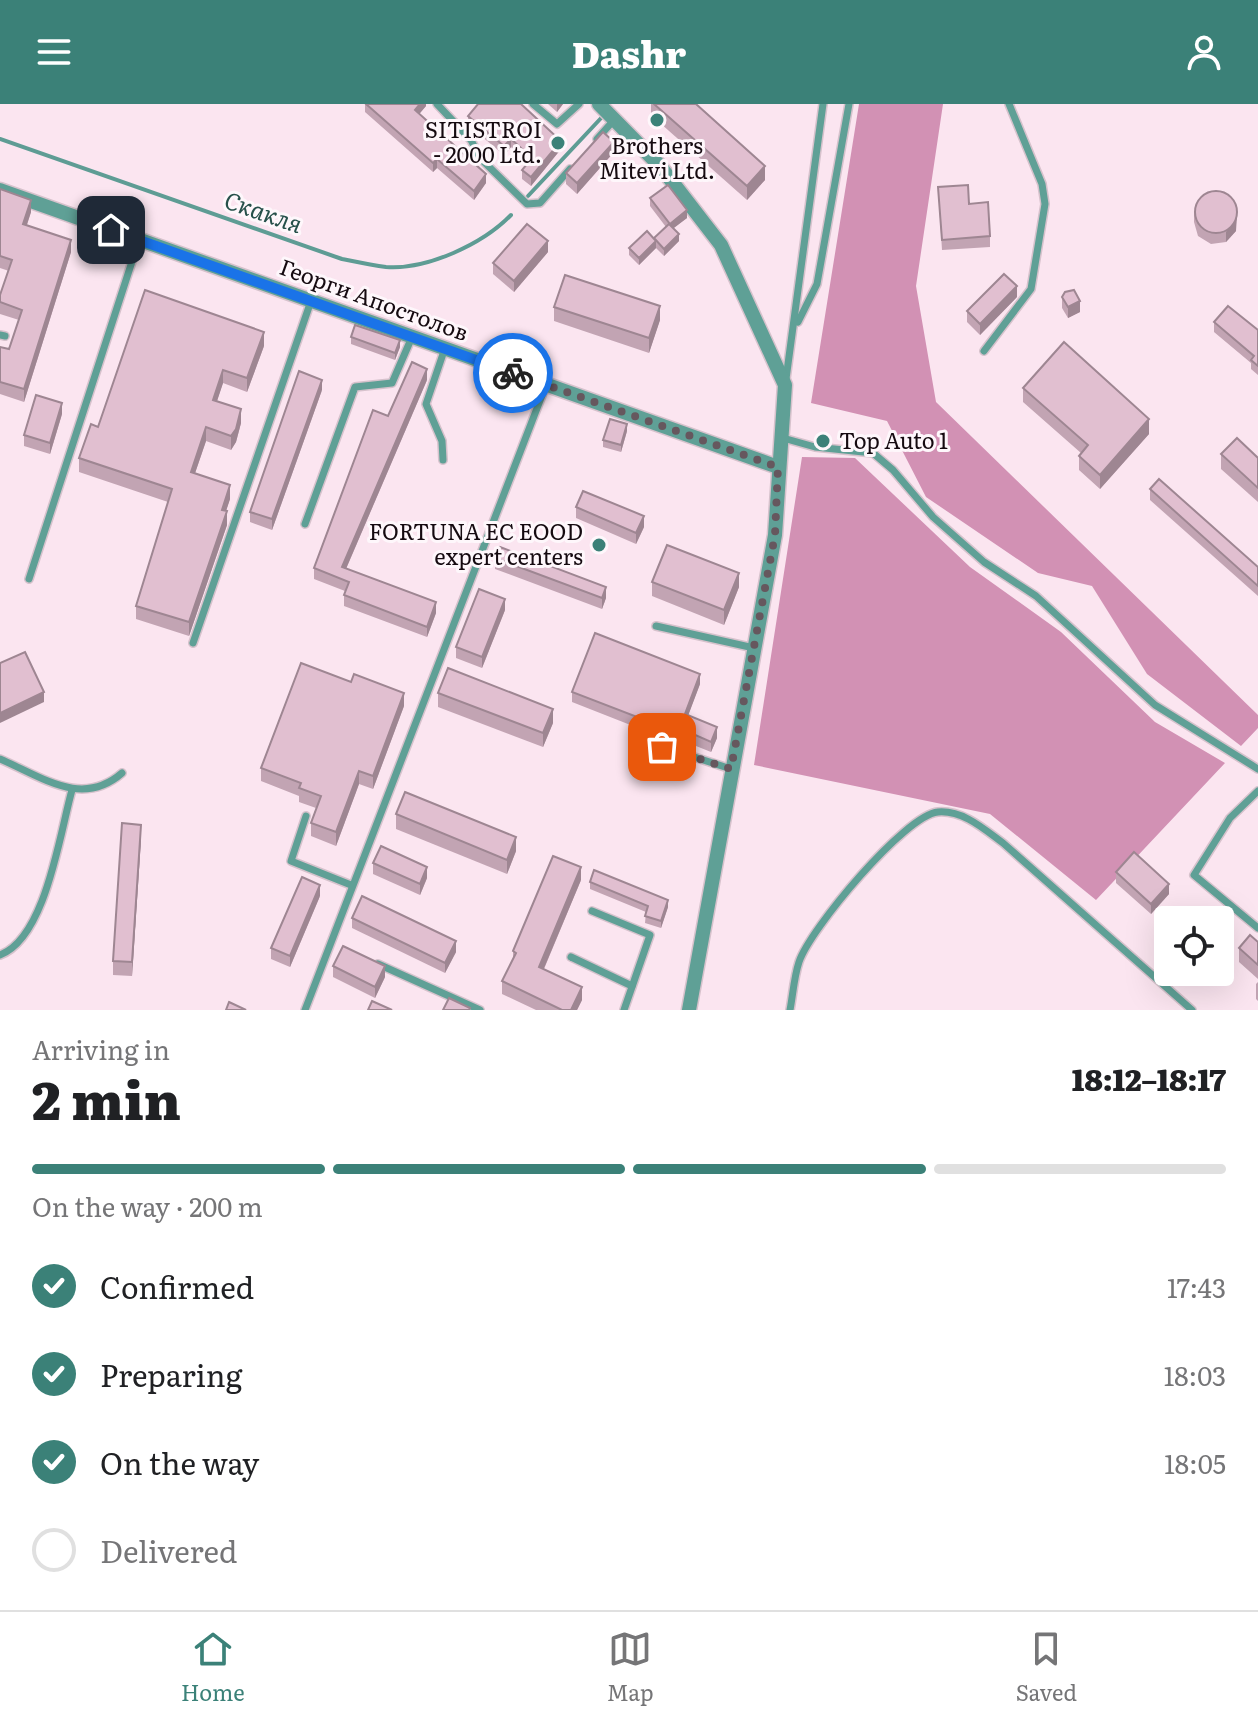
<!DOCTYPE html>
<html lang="en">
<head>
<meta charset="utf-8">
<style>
  :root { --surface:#fff; --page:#f6f6f6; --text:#202124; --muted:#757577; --line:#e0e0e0; --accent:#3b8178 }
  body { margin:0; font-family:Literata,serif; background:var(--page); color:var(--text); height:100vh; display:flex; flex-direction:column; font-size:30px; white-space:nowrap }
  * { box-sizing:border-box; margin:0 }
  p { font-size:26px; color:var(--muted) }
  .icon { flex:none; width:44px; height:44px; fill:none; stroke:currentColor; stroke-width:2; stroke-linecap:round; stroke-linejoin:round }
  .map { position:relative; height:906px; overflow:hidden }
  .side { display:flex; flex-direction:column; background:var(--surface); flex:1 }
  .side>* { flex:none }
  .buttons { position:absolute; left:1154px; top:802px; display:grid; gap:16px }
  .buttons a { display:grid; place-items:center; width:80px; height:80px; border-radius:8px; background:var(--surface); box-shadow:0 8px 32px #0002; font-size:40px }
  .pin { position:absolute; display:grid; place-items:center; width:68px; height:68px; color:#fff; margin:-34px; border-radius:16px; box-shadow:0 4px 12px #0006 }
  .courier { position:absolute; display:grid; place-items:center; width:80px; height:80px; margin:-40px; border:6px solid #1a73e8; border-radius:50%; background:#fff; color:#222; box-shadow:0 2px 10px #0007 }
  .summary em { font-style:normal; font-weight:800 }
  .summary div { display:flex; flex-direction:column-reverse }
  .summary { display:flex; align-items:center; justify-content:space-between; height:136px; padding:0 32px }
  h1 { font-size:52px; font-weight:800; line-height:60px }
  .bar { display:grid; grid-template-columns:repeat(4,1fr); gap:12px 8px; align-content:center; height:96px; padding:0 32px }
  .bar i { height:10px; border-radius:6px; background:var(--line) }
  .bar .active { background:var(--accent) }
  .bar p { grid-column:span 4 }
  ol { padding:0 32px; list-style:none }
  li { display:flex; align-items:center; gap:24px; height:88px }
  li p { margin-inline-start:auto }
  li .icon { padding:8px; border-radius:50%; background:var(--accent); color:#fff; stroke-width:4 }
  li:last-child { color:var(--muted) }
  li i { width:44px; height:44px; border:4px solid var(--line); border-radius:50% }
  header { display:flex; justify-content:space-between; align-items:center; height:104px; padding:0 32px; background:var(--accent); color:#fff; font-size:36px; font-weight:800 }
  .tab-bar { display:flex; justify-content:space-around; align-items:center; height:112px; border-top:2px solid var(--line); background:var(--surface); font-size:22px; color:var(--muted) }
  .tab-bar a { display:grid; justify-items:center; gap:4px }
  .tab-bar .active { color:var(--accent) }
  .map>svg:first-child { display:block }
  .forest { fill:#d291b4 }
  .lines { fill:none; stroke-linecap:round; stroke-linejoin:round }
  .stream { stroke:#5e9c94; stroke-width:4 }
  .lane-casing { stroke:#d6c2cc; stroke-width:10 }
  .street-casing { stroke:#d6c2cc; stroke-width:17 }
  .lane { stroke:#5fa096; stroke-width:7 }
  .street { stroke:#5fa096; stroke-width:14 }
  .wall { fill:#c2a4b3 }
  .shaded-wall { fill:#9e8692 }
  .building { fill:#e1bfd0; stroke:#9e8692; stroke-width:2 }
  .done { stroke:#66575e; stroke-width:8; stroke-dasharray:0 14.4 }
  .route { stroke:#1a73e8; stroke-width:10 }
  .poi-dot { fill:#3b8178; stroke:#fef7fb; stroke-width:3 }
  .labels { text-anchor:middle; stroke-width:6; stroke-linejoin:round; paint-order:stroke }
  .poi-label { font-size:22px; fill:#150a10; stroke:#fef7fb; text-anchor:end }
  .street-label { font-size:22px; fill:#150a10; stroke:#fef7fb }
  .water-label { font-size:24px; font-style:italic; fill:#26504a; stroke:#fef7fb }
</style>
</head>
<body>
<header><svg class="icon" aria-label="menu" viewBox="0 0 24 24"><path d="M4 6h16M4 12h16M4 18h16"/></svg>Dashr<svg class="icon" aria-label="person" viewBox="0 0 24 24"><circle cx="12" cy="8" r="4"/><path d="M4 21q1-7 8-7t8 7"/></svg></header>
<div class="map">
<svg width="1258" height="906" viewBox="0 0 1258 906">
  <rect width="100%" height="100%" fill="#fbe5f0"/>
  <!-- forest -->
  <g class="forest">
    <path d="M859,0H943L916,182L936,298L1258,611V624L1241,642L1147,570L1092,482L1038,469L926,393L887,317L811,299Z"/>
    <path d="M802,353L855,354L970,463L1061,528L1155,618L1225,659L1096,796L990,710L754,661Z"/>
  </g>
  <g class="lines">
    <!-- stream -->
    <g class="stream">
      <path d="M0,35L342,155C357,158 371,161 386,163C427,166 483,140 511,111"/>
      <path d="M528,92L603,12"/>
    </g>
    <!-- lane casing -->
    <g class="lane-casing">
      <g id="lane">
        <path d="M437,0L471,36L480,54L527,100L540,99L570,65"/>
        <path d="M533,0L557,20L579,0"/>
        <path d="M597,35L614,16"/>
        <path d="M798,218L817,180L849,0"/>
        <path d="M0,231L5,232"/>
        <path d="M984,247L1031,185L1045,100L1042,80L1009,0"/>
        <path d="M786,275L823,0"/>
        <path d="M783,334L815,343L873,349L893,366L933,413L984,458L1036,492L1155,601L1258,665"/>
        <path d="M443,356L442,337L426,300L445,244"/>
        <path d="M305,420L355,283L392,279L412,233"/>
        <path d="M29,475L139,136"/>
        <path d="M656,522L754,544"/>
        <path d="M193,539L311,197"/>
        <path d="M639,635L731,665"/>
        <path d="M0,655C42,673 82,704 122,669"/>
        <path d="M1258,687L1230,714L1194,771L1258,824"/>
        <path d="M306,712L291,757L351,781"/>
        <path d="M592,807L650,831L624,906"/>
        <path d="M0,851C46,834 60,728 72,686"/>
        <path d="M571,853L632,882"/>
        <path d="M378,860L480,906"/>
        <path d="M305,906L546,281"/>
        <path d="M790,906C793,890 794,873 799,858C810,825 905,711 938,708C963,706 984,725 1003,739L1192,906"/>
      </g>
    </g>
    <!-- street casing -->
    <g class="street-casing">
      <g id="street">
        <path d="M599,0L660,62L721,141L785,281L775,431L689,906"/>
        <path d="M0,86L778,363"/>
      </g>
    </g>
    <!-- lane -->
    <use href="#lane" class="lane"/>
    <!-- street -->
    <use href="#street" class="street"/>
  </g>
  <!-- wall -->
  <g class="wall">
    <path d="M365,0H426V2L419,10L486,79L474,96L437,64L433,68L365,8Z"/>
    <path d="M548,0H563L557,8Z"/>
    <path d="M651,0H696L765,76L747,96L651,11Z"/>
    <path d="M468,12L561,45L531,82L522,75V66L528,59L511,43L504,51L468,21Z"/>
    <path d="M614,48L577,90L566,80V69Z"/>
    <path d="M938,83L969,100L990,132V143L942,146Z"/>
    <path d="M0,85L31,108L27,121L71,148L24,298L0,290V243L9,245L19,216L0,210V191L9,167L0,164Z"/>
    <path d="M650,94L687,114L673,124L679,137L664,152L656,144L639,161L629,151V144L654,134L666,123L650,102Z"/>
    <path d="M1194,107L1236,127L1226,138L1211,140L1198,132L1194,118Z"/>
    <path d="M548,148L514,188L493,170V159Z"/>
    <path d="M1017,193L980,231L967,218V207Z"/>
    <path d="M1062,193L1080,208L1068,214L1062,204Z"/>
    <path d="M554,203L660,216L649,249L554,217Z"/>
    <path d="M1214,218L1258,226V271L1251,265V259L1214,228Z"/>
    <path d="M351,233L400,243L395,256L351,240Z"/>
    <path d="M264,242L247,288L223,279L217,297L241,319L236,338L231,346L206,337L195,369L230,395L226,407L227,421L189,532L136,515V502L168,398L79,368V354Z"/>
    <path d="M427,276L346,465L436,509L427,533L344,502V491L345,487L314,475V464L388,312Z"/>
    <path d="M1023,284L1149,330L1100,385L1079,366V352L1081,349L1023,298Z"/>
    <path d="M322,286L272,426L250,418V408Z"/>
    <path d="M62,310L50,350L24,342V331Z"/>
    <path d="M627,327L621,348L603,343V336Z"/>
    <path d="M1221,350L1258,354V398L1221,365Z"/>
    <path d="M1150,385L1258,463V492L1150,396Z"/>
    <path d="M576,403L644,423L636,440L576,414Z"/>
    <path d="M495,454L606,494L602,505L495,465Z"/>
    <path d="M652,478L739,483L724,521L652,492Z"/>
    <path d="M505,506L482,564L456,554V543Z"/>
    <path d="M700,580L688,611L717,634L711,648L691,640L689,644L572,598V588Z"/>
    <path d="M438,589L553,619L543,643L438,603Z"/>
    <path d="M404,602L373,685L359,680L336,742L311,732V719L316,704L299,698V692L261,677V664Z"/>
    <path d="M396,710L516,747L507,770L396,725Z"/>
    <path d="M141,735L132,872L113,871V857Z"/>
    <path d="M373,759L427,774L420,791L373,770Z"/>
    <path d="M1116,768L1169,790L1151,810L1116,779Z"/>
    <path d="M581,776L544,865L582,896L577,906H536L502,890V877L513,855V847Z"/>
    <path d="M590,778L668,803L661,824L645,819L646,808L590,785Z"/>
    <path d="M320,792L290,863L271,855V844Z"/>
    <path d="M352,814L456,848L445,869L352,824Z"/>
    <path d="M1258,838V875L1239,858V844Z"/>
    <path d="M333,862L385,873L375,894L333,873Z"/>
    <path d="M1258,878V897L1256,895V880Z"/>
  </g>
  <!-- shaded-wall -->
  <g class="shaded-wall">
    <path d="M420,0H426V2L415,15V6Z"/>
    <path d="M557,0H563L557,8Z"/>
    <path d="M511,35V43L504,51V42Z"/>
    <path d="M561,37V45L531,82V73Z"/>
    <path d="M614,38V48L577,90V79Z"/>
    <path d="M437,55V64L433,68V59Z"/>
    <path d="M765,62V76L747,96V82Z"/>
    <path d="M486,70V79L474,96V87Z"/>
    <path d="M31,96V108L23,132V120Z"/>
    <path d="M687,106V114L670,127V120Z"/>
    <path d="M1237,112L1236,127L1226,138V128Z"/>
    <path d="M679,130V137L664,152V145Z"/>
    <path d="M71,136V148L24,298V285Z"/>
    <path d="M548,137V148L514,188V177Z"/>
    <path d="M656,137V144L639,161V154Z"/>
    <path d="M1017,182V193L980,231V220Z"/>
    <path d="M1080,197V208L1068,214V203Z"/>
    <path d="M660,202V216L649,249V234Z"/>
    <path d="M264,228V242L247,288V274Z"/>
    <path d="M400,236V243L395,256V249Z"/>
    <path d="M427,265V276L342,474V463Z"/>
    <path d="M223,266V279L213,309V296Z"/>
    <path d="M322,276V286L272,426V415Z"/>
    <path d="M62,299V310L50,350V339Z"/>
    <path d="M241,305V319L236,338L231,346V332Z"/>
    <path d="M1149,315V330L1100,385V371Z"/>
    <path d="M627,320V327L621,348V341Z"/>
    <path d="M206,323V337L191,381V368Z"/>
    <path d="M230,381V395L222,419V406Z"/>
    <path d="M227,407V421L189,532V518Z"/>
    <path d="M644,412V423L636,440V429Z"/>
    <path d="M739,469V483L724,521V506Z"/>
    <path d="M606,483V494L602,505V494Z"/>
    <path d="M505,495V506L482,564V553Z"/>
    <path d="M436,498V509L427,533V523Z"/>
    <path d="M700,570V580L685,620V610Z"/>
    <path d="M44,588V598L0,619V609Z"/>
    <path d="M404,589V602L373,685V672Z"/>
    <path d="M553,605V619L543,643V629Z"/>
    <path d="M717,623V634L711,648V638Z"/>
    <path d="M359,667V680L336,742V728Z"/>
    <path d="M141,721V735L132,872V858Z"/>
    <path d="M516,733V747L507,770V756Z"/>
    <path d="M427,763V774L420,791V780Z"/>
    <path d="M581,763V776L539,876V863Z"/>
    <path d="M1169,780V790L1151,810V800Z"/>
    <path d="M320,781V792L290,863V852Z"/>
    <path d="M668,796V803L661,824V817Z"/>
    <path d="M456,837V848L445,869V859Z"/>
    <path d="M385,862V873L375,894V883Z"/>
    <path d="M582,883V896L577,906H571Z"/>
  </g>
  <!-- building -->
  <g class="building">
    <path d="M366,0H420L415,6L486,70L474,87L437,55L433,59Z"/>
    <path d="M478,0H521L561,37L531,73L522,66L532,54L511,35L504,42L468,12Z"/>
    <path d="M654,0H696L765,62L747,82Z"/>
    <path d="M603,28L614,38L577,79L566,69Z"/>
    <path d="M668,81L687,106L670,120L650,94Z"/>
    <path d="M968,81L969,100L988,98L990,132L942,136L938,83Z"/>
    <path d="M0,85L31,96L23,120L71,136L24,285L0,278V243L9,245L22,206L0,198V191L12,156L0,152Z"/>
    <circle cx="1216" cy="108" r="21"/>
    <path d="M527,120L548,137L514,177L493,159Z"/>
    <path d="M669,120L679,130L664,145L654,134Z"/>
    <path d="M647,127L656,137L639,154L629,144Z"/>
    <path d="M1004,170L1017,182L980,220L967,207Z"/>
    <path d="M565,171L660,202L649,234L554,203Z"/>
    <path d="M145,186L264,228L247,274L223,266L213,296L241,305L236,325L231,332L206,323L191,368L230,381L222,406L227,407L189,518L136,502L172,385L79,354L91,320L98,323Z"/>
    <path d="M1074,186L1080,197L1068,203L1062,193L1065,188Z"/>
    <path d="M1228,202L1258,226V262L1251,256L1254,252L1214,218Z"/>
    <path d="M355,221L400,236L395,249L351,233Z"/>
    <path d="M1064,238L1149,315L1100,371L1079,352L1088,341L1023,284Z"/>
    <path d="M412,258L427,265L342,463L436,498L427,523L344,491L349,478L314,464L373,306L388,312Z"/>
    <path d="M299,267L322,276L272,415L250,408Z"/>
    <path d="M36,291L62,299L50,339L24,331Z"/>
    <path d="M610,315L627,320L621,341L603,336Z"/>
    <path d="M1237,334L1258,354V384L1221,350Z"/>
    <path d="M1159,375L1258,463V482L1150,385Z"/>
    <path d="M583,387L644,412L636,429L576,403Z"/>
    <path d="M667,441L739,469L724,506L652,478Z"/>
    <path d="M500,443L606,483L602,494L495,454Z"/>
    <path d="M479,485L505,495L482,553L456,543Z"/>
    <path d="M595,529L700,570L685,610L717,623L711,638L691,629L689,633L572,588Z"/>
    <path d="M25,548L44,588L0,609V559Z"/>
    <path d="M301,559L351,578L354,570L404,589L373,672L359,667L336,728L311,719L321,692L299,684L301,679L261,664Z"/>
    <path d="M448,564L553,605L543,629L438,589Z"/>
    <path d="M405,688L516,733L507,756L396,710Z"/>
    <path d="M122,719L141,721L132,858L113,857Z"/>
    <path d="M381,742L427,763L420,780L373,759Z"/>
    <path d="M1134,748L1169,780L1151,800L1116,768Z"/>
    <path d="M553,752L581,763L539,863L582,883L571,906H562L502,877L516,849L513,847Z"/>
    <path d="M594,766L668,796L661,817L645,812L648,802L590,778Z"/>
    <path d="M302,773L320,781L290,852L271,844Z"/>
    <path d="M362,792L456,837L445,859L352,814Z"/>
    <path d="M1250,831L1258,838V861L1239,844Z"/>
    <path d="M343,842L385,862L375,883L333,862Z"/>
    <path d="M449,894L470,904L469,906H443Z"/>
    <path d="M372,897L392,906H368Z"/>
    <path d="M229,898L246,906H226Z"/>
  </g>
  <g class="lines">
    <!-- done -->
    <path class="done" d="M513,269L778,363L775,431L731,665L662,643"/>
    <!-- route -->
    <path class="route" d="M111,126L513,269"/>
  </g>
  <!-- markers -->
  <g class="poi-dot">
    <circle cx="657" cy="16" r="8"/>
    <circle cx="558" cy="39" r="8"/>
    <circle cx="823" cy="337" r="8"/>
    <circle cx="599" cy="441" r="8"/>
  </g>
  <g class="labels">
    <!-- poi labels -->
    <g class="poi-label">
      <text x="542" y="34">SITISTROI<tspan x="542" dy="25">- 2000 Ltd.</tspan></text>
      <text x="657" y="50" text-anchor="middle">Brothers<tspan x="657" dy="25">Mitevi Ltd.</tspan></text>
      <text x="839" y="345" text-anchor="start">Top Auto 1</text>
      <text x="583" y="436">FORTUNA EC EOOD<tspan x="583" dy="25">expert centers</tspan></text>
    </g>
    <!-- street labels -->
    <g class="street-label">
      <text transform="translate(374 196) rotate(20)" y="8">Георги Апостолов</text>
    </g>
    <!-- water labels -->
    <g class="water-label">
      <text transform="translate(263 109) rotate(19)" y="8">Скакля</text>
    </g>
  </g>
</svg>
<div class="buttons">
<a><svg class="icon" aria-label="locate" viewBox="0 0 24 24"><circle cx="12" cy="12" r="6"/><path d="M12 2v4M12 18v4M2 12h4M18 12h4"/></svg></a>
</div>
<div class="pin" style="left:662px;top:643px;background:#ea580c"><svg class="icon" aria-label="bag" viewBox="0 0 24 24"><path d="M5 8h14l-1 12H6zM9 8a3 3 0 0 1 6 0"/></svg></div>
<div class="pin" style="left:111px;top:126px;background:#1f2937"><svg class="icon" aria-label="home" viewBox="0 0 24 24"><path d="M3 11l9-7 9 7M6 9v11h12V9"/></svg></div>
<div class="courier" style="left:513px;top:269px"><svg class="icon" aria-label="bike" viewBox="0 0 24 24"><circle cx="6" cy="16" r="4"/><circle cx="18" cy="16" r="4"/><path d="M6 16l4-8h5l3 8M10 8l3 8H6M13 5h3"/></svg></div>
</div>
<section class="side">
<div class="summary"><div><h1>2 min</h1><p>Arriving in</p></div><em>18:12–18:17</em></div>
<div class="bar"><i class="active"></i><i class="active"></i><i class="active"></i><i></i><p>On the way · 200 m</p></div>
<ol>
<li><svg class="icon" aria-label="check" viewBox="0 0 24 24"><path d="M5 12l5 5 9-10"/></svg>Confirmed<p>17:43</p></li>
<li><svg class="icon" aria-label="check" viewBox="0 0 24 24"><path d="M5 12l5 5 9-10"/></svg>Preparing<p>18:03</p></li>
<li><svg class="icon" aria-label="check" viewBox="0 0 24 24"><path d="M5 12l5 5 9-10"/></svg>On the way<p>18:05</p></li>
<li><i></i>Delivered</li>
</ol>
</section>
<nav class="tab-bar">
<a class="active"><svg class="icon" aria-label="home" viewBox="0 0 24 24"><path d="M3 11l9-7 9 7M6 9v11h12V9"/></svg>Home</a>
<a><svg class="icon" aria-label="map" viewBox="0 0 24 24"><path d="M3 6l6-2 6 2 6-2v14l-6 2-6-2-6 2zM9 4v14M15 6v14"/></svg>Map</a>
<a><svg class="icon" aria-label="saved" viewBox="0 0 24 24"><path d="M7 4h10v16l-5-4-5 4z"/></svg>Saved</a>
</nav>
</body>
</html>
